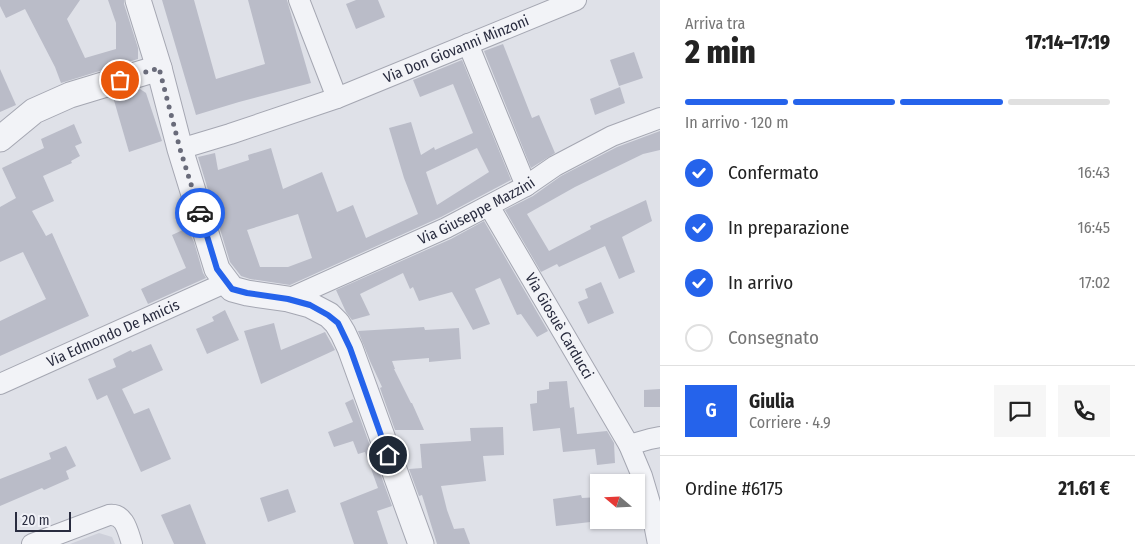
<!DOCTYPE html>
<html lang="it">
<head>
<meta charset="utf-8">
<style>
  :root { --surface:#fff; --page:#f6f6f6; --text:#222; --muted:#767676; --line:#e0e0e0; --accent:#2563eb }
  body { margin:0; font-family:"Fira Sans Condensed",sans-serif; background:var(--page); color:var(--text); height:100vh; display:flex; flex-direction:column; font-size:19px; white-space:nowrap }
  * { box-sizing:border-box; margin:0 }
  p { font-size:16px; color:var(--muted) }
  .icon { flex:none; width:28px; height:28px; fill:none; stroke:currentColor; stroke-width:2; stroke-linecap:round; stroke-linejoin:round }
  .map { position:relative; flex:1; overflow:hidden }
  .drawer { display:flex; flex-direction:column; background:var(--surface); width:475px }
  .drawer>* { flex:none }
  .needle { width:32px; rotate:289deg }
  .tools { position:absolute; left:590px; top:474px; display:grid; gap:10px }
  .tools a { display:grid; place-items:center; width:55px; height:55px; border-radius:0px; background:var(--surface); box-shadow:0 1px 4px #0004; font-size:25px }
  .scale { position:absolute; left:15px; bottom:12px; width:56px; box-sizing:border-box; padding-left:5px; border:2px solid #292c3f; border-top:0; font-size:14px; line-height:18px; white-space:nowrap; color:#292c3f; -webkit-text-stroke:4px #eff0f6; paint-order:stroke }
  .pin { position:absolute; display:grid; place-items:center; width:42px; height:42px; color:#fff; margin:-21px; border:2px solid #fff; border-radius:50%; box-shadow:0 1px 5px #0007 }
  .courier { position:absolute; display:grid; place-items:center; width:50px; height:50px; margin:-25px; border:4px solid #2563eb; border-radius:50%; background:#fff; color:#222; box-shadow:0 1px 6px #0007 }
  .head em { font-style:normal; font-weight:800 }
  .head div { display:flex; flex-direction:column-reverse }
  .head { display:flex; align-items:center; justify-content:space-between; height:85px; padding:0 25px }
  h1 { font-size:32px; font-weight:800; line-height:38px }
  .bar { display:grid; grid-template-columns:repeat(4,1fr); gap:8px 5px; align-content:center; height:60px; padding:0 25px }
  .bar i { height:6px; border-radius:4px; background:var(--line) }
  .bar .selected { background:var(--accent) }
  .bar p { grid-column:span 4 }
  .line { display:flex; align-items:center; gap:12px; padding:0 25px; border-top:1px solid var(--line) }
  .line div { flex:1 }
  .round { display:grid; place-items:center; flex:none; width:52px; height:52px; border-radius:0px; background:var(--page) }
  ol { padding:0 25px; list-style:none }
  li { display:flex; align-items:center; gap:15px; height:55px }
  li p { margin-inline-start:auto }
  li .icon { padding:5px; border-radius:50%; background:var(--accent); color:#fff; stroke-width:4 }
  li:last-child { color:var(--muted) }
  li i { width:28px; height:28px; border:2px solid var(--line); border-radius:50% }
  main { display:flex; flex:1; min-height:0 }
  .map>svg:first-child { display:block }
  .built { fill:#ced0da }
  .building { fill:#babcc8; fill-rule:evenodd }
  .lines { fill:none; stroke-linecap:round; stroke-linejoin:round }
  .minor-casing { stroke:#a5a7b2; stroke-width:22 }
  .tertiary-casing { stroke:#a5a7b2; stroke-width:27 }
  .minor { stroke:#f2f3f7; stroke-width:20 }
  .tertiary { stroke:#f2f3f7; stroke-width:25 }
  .done { stroke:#696b7a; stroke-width:5; stroke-dasharray:0 9 }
  .route { stroke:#2563eb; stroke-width:6 }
  .labels { text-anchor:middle; stroke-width:4.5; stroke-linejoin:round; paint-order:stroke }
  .street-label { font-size:15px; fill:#292c3f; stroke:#eff0f6 }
</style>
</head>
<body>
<main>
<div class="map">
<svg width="660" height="544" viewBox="0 0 660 544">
  <rect width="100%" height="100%" fill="#dfe1e8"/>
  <!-- built -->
  <path class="built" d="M99,533L112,537L115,544H70Z"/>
  <!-- building -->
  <g class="building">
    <path d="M0,0H80L67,19L85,58L116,49V23L108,0H124V4L138,48V59L61,83L55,67L25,9L6,18L0,6Z"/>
    <path d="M162,0H194L216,79L265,64L248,0H287L311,83L239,102L196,115Z"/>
    <path d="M356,0H378L385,17L356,29L346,4Z"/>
    <path d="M503,44L532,118L539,115L555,153L531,168L484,51Z"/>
    <path d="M634,52L643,78L619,86L610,60Z"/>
    <path d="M462,60L511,180L441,217L290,285L250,279L241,276L230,262L198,157L215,153L218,170L249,160L248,155L271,148L283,189L322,172L337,212L353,205L366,238L418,214L404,178L389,128L411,122L421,155L434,147L435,150L473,133L453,84L420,97L413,80ZM477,148L489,172L437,205L426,172ZM298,214L312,258L288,267H260L247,230Z"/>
    <path d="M0,69L16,105L0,112Z"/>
    <path d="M620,87L625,103L595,115L590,99Z"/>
    <path d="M140,89L146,93L162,141L129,152L113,97Z"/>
    <path d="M74,124L82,143L75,146L80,156L71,161L72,163L43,176L54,201L32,211L46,236L52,233L89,316L0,356V321L46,299L23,252L0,262V207L16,198L2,168L44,148L41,139Z"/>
    <path d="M660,131V150L643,154L575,187L527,214L549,251L591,229L590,226L646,200L652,221L622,237L635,272L619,279L605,246L559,267L557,264L541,272L505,210L533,196L561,176L617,147Z"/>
    <path d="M484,221L548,331L537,337L521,314L517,315L500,278L475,289L490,324L473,330L452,292L419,301L413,287L410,289L403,273L360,294L370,315L352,320L346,312L336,290L451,239Z"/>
    <path d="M187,228L194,242L203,273L206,278L148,304L141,289L186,268L172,235Z"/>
    <path d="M601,282L614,313L588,324L578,302L588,298L585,289Z"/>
    <path d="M225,310L239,340L207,354L196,329L214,321L212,317Z"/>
    <path d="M274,323L281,350L325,332L335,350L261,384L244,331Z"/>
    <path d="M424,327L425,330L459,328L461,359L429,362V358L392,361L395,369H394L411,403H412L424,430H395L380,388L382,387L370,361L358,331Z"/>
    <path d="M151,344L163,370L122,389L134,414L149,408L171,459L141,472L107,395L97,400L88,379L116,367L113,359L131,350L132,352Z"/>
    <path d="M567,381L570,408L574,407L577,434L607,431L614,443L615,463L597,465L595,449L563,452L560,428L533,431L530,404L537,403V391L549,389V382Z"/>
    <path d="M660,389V407H644V390Z"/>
    <path d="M353,399L392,506L377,511L388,544H354L340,503L378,488L365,452L358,454L353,441L334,447L328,432L353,422L345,403Z"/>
    <path d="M503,427L504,455L483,456L486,481L441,486L447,510L454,529L464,528L470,544H437L422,495L419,496L409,469L422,468L420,444L471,441L470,428Z"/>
    <path d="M66,446L76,466L66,471L69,479L44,490L42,488L0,506V479L51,459L49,453Z"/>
    <path d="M288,489L296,512L268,522L260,498Z"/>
    <path d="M581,495L582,498L599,497V521L556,526L553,499Z"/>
    <path d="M190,504L206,544H174L161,515Z"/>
  </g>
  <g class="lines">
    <!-- minor casing -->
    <g class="minor-casing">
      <g id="minor">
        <path d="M299,0L337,98"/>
        <path d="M468,44L526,186"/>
        <path id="s1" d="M180,149L230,134L337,98L576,0"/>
        <path id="s2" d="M489,206L629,445L642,476L650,503L658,544"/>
        <path id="s3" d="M288,299L446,228L526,186L555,166L612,136L660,118"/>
        <path id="s4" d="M0,384L227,282"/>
        <path d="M629,445L650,439L660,437"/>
        <path d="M32,544L109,515C125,513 128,532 132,544"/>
      </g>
    </g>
    <!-- tertiary casing -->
    <g class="tertiary-casing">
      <g id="tertiary">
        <path d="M138,0L159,68L180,149L217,269L232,289L247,293L288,299L310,305L329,315L337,323L343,333L350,348L421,544"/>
        <path d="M0,139L34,111L70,95L159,68"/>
      </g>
    </g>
    <!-- minor -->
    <use href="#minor" class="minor"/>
    <!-- tertiary -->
    <use href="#tertiary" class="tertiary"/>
  </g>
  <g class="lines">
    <!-- done -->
    <path class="done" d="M120,80L159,68L180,149L200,213"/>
    <!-- route -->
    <path class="route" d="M200,213L217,269L232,289L247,293L288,299L310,305L328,315L338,323L350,348L388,455"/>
  </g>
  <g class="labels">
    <!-- street labels -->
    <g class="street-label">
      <text dy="5" stroke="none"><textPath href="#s1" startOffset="294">Via Don Giovanni Minzoni</textPath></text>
      <text dy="5" stroke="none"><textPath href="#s3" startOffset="208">Via Giuseppe Mazzini</textPath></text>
      <text dy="5" stroke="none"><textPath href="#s2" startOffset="139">Via Giosuè Carducci</textPath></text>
      <text dy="5" stroke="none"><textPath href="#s4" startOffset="124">Via Edmondo De Amicis</textPath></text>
    </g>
  </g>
</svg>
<div class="tools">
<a><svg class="needle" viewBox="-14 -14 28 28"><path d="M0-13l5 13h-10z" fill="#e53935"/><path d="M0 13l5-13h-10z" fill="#767676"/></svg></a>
</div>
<div class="scale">20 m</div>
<div class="pin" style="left:120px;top:80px;background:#ea580c"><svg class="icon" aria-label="bag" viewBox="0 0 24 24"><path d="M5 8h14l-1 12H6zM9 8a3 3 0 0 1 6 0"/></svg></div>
<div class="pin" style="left:388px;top:455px;background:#1f2937"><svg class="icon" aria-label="home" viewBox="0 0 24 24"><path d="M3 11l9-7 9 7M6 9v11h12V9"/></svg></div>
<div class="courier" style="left:200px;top:213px"><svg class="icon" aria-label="car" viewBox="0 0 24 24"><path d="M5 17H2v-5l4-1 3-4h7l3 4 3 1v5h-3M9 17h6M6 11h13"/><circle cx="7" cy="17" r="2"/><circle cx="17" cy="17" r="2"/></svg></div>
</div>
<section class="drawer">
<div class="head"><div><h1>2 min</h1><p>Arriva tra</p></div><em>17:14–17:19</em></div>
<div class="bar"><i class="selected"></i><i class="selected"></i><i class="selected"></i><i></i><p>In arrivo · 120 m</p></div>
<ol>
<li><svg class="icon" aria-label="check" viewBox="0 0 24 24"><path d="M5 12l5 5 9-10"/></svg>Confermato<p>16:43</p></li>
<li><svg class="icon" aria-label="check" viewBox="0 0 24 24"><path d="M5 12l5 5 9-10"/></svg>In preparazione<p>16:45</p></li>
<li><svg class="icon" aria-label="check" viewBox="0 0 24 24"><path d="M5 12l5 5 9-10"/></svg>In arrivo<p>17:02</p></li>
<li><i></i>Consegnato</li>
</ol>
<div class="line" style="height:90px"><b class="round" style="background:var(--accent);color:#fff">G</b><div><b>Giulia</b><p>Corriere · 4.9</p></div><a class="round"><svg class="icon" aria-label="chat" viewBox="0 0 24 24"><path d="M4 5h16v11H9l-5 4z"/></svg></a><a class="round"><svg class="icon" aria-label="phone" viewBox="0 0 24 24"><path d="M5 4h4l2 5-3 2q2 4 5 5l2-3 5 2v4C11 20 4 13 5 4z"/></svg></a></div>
<div class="line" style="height:65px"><div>Ordine #6175</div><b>21.61 €</b></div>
</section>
</main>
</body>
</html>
